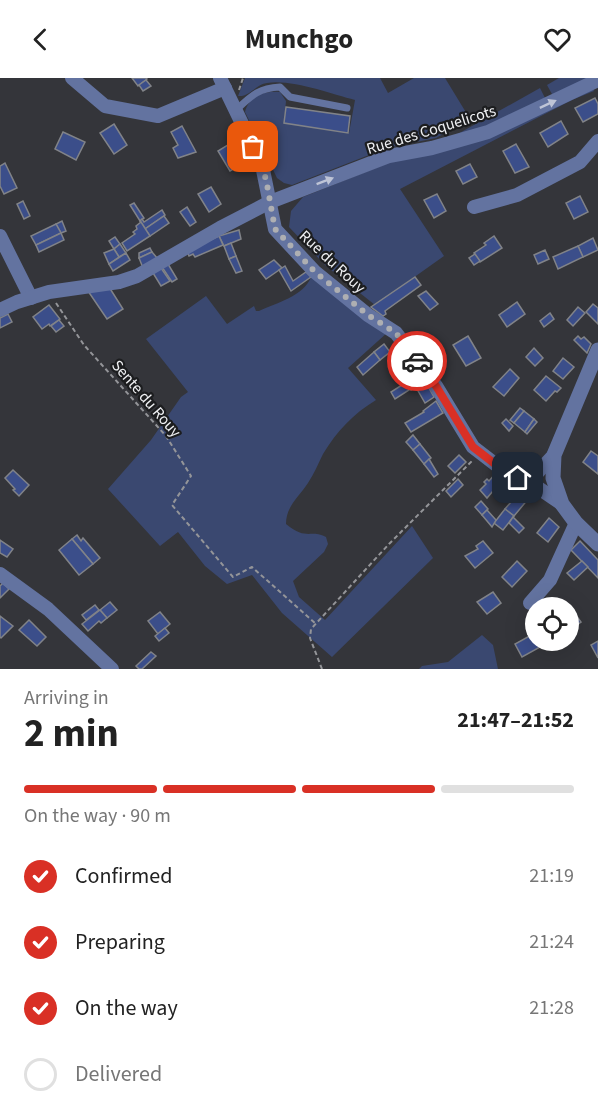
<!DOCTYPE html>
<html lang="en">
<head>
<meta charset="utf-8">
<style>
  :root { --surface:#fff; --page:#f6f6f6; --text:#222; --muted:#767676; --line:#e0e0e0; --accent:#d93025 }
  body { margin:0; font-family:"Source Sans 3",sans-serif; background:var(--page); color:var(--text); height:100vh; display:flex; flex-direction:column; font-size:22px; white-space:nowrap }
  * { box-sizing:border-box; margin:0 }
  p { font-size:20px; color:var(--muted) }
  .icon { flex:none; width:33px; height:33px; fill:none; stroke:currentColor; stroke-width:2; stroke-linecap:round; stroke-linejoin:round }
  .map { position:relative; height:591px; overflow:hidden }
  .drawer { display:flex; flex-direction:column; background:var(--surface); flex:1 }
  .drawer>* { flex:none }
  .tools { position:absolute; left:525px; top:519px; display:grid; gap:12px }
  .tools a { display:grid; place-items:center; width:54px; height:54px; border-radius:50%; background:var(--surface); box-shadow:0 6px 24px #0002; font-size:30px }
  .pin { position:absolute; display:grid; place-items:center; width:51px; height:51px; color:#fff; margin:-26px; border-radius:12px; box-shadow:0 3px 9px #0006 }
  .courier { position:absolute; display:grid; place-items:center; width:60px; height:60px; margin:-30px; border:4px solid #d93025; border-radius:50%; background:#fff; color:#222; box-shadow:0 2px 8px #0007 }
  .overview em { font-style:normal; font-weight:700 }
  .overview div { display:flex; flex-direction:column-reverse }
  .overview { display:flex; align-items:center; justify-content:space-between; height:102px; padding:0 24px }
  h1 { font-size:39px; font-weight:700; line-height:45px }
  .bar { display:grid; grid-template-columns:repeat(4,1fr); gap:9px 6px; align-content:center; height:72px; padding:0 24px }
  .bar i { height:8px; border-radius:4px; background:var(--line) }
  .bar .active { background:var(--accent) }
  .bar p { grid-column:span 4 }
  ol { padding:0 24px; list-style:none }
  li { display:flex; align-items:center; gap:18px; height:66px }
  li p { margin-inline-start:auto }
  li .icon { padding:6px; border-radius:50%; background:var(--accent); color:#fff; stroke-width:4 }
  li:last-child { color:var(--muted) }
  li i { width:33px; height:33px; border:3px solid var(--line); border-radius:50% }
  header { display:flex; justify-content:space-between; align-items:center; height:78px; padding:0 24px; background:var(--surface); font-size:27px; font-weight:700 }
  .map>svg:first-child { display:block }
  .green { fill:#3a4870 }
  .building { fill:#3b4e8a; stroke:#818388; stroke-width:1.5 }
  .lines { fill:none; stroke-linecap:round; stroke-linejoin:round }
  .path { stroke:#949599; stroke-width:2; stroke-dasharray:4.5 3; stroke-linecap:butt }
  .service { stroke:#6373a0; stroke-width:7 }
  .minor { stroke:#6373a0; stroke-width:14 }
  .tertiary { stroke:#6373a0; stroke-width:15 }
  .oneway { fill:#bec4d6 }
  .done { stroke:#aeafb2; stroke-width:6; stroke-dasharray:0 10.8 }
  .route { stroke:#d93025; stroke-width:8 }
  .labels { text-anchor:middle; stroke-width:4.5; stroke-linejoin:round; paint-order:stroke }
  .street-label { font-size:16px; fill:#eff0f3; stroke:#1c1d1f }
</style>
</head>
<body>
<header><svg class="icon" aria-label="back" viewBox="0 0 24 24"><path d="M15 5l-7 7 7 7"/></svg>Munchgo<svg class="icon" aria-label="heart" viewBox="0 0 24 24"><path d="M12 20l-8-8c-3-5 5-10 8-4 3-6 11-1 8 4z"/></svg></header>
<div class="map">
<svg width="598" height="591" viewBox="0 0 598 591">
  <rect width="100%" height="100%" fill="#34353a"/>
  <!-- green -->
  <g class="green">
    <path d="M245,0H380L388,15L414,0H445L470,41L436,60L387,70L292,107L284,105L277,100L245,34C249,18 265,12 280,14L286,23L284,45L349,55L355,22C331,16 292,1 267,5C256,6 250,19 238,18Z"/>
    <path d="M559,0H590L553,18L547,7Z"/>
    <path d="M540,10L546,22L487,50L447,62Z"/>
    <path d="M593,10L594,13L572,22L400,111L444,178L375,227L326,188L289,149L291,133L303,119L393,83Z"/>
    <path d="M311,199L388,254L348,290L376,322C353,336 337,353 323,376C318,386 314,396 308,405C299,419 286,428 286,446C306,463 310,451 326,459L328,466L324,474L293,503L299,519L325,542L412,448L433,480L332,579L282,535L252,497L227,506L205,488L178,454L160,468L108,411L151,362L181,319L188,314L146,261L206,218L227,246L254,228L256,233H259C276,225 304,218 311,199Z"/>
    <path d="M482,557L493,567L498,591H419L422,588L448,584Z"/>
  </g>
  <!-- building -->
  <g class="building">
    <path d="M132,0H146L147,1L138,8Z"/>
    <path d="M146,2L151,8L143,13L139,7Z"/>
    <path d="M595,20L598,26V36L583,44L575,30Z"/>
    <path d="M286,29L350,38L348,55L284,45Z"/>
    <path d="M561,43L568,56L548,69L540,55Z"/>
    <path d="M114,46L127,67L114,76L100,55Z"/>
    <path d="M182,48L196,74L178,80L173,70L178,67L171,54Z"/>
    <path d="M63,54L85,64L76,82L55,71Z"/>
    <path d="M231,65L242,86L230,93L218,73Z"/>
    <path d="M516,66L529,89L515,95L503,73Z"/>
    <path d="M5,85L17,110L4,116L0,108V88Z"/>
    <path d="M470,86L477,99L463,106L456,93Z"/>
    <path d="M211,109L221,126L209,134L198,116Z"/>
    <path d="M437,116L446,133L434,140L424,122Z"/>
    <path d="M580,118L588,134L574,141L566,125Z"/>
    <path d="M23,123L30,138L24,141L17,126Z"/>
    <path d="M134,125L144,140L140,143L130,127Z"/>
    <path d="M187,129L196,144L190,148L180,134Z"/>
    <path d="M162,132L165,137L145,151L140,143L142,141L144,144Z"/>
    <path d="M164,138L169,145L150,158L145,151Z"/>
    <path d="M62,143L66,153L61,155L56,146Z"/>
    <path d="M141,144L150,158L127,173L122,165L135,156L133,154L137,151L136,148Z"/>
    <path d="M56,146L61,155L36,167L31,158Z"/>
    <path d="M239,152L241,161L224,168L219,158Z"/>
    <path d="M61,155L64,162L39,174L36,167Z"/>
    <path d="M219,158L223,167L195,179L193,176L189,178L187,173Z"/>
    <path d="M494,158L502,170L480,184L474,175L486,167L484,165Z"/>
    <path d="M115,159L120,166L114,171L109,163Z"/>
    <path d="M593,160L598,172L583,179L578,168Z"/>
    <path d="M231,165L236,178L229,181L224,168Z"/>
    <path d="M120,166L126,175L119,179L114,171Z"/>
    <path d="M578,168L583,179L558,191L553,179Z"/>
    <path d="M150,170L152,174L139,180V175Z"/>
    <path d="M114,171L119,179L109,186L104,175Z"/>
    <path d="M545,172L549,181L538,186L534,177Z"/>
    <path d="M152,174L158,181L143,190L139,180Z"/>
    <path d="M126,175L130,182L113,193L109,186Z"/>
    <path d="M475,176L480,183L474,187L469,180Z"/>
    <path d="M236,178L242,193L236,195L229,181Z"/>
    <path d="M274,182L282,190L266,201L259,192Z"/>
    <path d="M168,186L177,201L172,204L162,189Z"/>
    <path d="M285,188L293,203L306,194L311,199L291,213L279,192Z"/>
    <path d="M161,190L170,203L161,208L153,195Z"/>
    <path d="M415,199L421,207L385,233L386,236L383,238L371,229Z"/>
    <path d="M109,209L123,231L107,241L88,213Z"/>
    <path d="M426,213L438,226L430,232L418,218Z"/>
    <path d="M517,224L525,236L507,249L499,237Z"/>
    <path d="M593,226L598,230V246L586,234Z"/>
    <path d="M49,227L60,241L50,248L49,246L42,251L33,239Z"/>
    <path d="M578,229L585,235L573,248L567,242Z"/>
    <path d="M550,235L554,241L544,249L540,243Z"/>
    <path d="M8,236L12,244L0,250V240Z"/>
    <path d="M59,242L64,248L56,254L51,248Z"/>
    <path d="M468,258L481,280L466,288L453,267Z"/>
    <path d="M578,258L581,261L584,259L591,266L587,275L574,262Z"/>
    <path d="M384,266L390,274L380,282L374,274Z"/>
    <path d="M534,270L543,280L535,288L526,279Z"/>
    <path d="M374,274L380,282L363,297L357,289Z"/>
    <path d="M563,280L574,289L563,301L553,293Z"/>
    <path d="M510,291L519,300L504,318L493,309Z"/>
    <path d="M420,295L426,305L417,311L411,301Z"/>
    <path d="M546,298L561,310L557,314L555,313L546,323L534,312Z"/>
    <path d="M411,301L416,309L411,312L406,304Z"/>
    <path d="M405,305L409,312L395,321L391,314Z"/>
    <path d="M426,305L434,319L425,325L417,311Z"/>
    <path d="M436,323L443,335L411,354L405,345L424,334L423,333Z"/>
    <path d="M520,330L524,333L514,345L510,342Z"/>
    <path d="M524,333L534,341L525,354L514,345Z"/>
    <path d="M506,341L513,348L509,353L502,345Z"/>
    <path d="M534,341L537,344L527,356L525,354Z"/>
    <path d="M413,357L420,366L413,372L406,364Z"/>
    <path d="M420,366L431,380L424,386L413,372Z"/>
    <path d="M591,373L598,378V396L583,384Z"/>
    <path d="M459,377L466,384L455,395L448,388Z"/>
    <path d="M429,381L438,396L434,399L424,386Z"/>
    <path d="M13,392L29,407L19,418L13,412L15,411L5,400Z"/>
    <path d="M496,395L504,400L487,420L480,412L486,406L484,404L487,401L489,403Z"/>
    <path d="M458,401L463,407L451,419L446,413Z"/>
    <path d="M524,409L534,414L514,438L505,431Z"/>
    <path d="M481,423L488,431L482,437L475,429Z"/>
    <path d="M505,431L514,438L503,452L494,445Z"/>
    <path d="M487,432L496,442L492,449L482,437Z"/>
    <path d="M513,439L524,450L519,455L509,445Z"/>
    <path d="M549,440L559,449L548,464L537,455Z"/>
    <path d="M77,457L81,463L83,460L100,480L93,486L72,461Z"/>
    <path d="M72,461L93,486L79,497L59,472Z"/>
    <path d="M0,462L13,471L7,479L0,475Z"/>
    <path d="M483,463L493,475L475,490L465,478L478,471L476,468Z"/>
    <path d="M580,463L598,482V500L571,472Z"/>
    <path d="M517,483L527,493L512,509L502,499Z"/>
    <path d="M582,483L588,489L574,502L567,495Z"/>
    <path d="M3,505L9,511L0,520V508Z"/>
    <path d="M493,514L501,525L487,536L477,524Z"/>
    <path d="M110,524L117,532L107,540L100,532Z"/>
    <path d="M95,527L99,532L86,542L82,537Z"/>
    <path d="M100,532L107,540L101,545L99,543L88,553L82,546Z"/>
    <path d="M573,533L581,544L568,553V536Z"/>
    <path d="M160,534L170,546L158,556L148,543Z"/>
    <path d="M0,538L13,548L1,560L0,559Z"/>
    <path d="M29,542L46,559L37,568L19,552Z"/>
    <path d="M165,550L169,555L159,563L155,558Z"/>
    <path d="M535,555L536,562H540L542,568L522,579L515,566Z"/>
    <path d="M598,563V580L591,567Z"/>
    <path d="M151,574L156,578L142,591H139L136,588Z"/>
  </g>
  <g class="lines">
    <!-- path -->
    <g class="path">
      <path d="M239,12L243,0"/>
      <path d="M56,225L84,267L166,358L191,398L172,427L233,499L252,489L316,546"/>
      <path d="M322,591L310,560L311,551L389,466L472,383"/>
    </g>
    <!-- service -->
    <path class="service" d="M235,33C251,18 258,10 280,9L290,19L347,30"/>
    <!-- minor -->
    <g class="minor">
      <path d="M72,0L105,28L158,38L225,10"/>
      <path d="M220,0L262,87L275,151L315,194L368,237L396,255L436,308L473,369L508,396L537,409L562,426"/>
      <path d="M474,129L517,117L580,84L598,63"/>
      <path d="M0,158L31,220"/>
      <path d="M0,232L17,224L49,214L119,204L137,198L220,150L270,124L389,78L432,70L488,54L598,2"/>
      <path d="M510,396L538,394L554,377"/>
      <path d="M0,496L48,531L112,591"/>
      <path d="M530,525L550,502L576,445"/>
    </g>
    <!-- tertiary -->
    <path class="tertiary" d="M598,272L554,377L553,400L562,426L576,445L598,466"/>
  </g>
  <!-- one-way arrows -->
  <defs><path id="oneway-solid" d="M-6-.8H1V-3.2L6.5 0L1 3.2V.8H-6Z" transform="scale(1.5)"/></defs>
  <g class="oneway">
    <use href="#oneway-solid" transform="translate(548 26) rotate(-25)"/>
    <use href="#oneway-solid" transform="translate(325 103) rotate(-21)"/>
  </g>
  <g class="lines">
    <!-- done -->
    <path class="done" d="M253,69L266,101L275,151L315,194L368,237L396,255L417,283"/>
    <!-- route -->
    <path class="route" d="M417,283L436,308L473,369L508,396L518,400"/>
  </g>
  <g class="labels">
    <!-- street labels -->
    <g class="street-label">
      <text transform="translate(431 51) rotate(-17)" y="6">Rue des Coquelicots</text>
      <text transform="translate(333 183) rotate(43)" y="6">Rue du Rouy</text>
      <text transform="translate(147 320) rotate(49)" y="6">Sente du Rouy</text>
    </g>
  </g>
</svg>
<div class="tools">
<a><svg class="icon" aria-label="locate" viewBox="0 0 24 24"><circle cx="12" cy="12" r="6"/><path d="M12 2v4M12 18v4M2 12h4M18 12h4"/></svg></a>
</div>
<div class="pin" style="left:253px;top:69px;background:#ea580c"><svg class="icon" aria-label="bag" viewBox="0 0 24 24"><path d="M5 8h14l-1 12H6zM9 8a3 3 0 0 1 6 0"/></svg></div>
<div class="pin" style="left:518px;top:400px;background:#1f2937"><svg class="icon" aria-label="home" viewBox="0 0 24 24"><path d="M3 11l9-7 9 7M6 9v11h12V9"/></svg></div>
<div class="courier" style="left:417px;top:283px"><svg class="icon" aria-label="car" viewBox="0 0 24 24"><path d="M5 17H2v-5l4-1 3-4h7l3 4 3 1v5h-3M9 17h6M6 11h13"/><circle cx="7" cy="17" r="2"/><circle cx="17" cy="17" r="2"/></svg></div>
</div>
<section class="drawer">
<div class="overview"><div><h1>2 min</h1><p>Arriving in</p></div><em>21:47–21:52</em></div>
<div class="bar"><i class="active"></i><i class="active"></i><i class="active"></i><i></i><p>On the way · 90 m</p></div>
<ol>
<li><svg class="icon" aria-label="check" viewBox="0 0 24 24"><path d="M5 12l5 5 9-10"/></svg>Confirmed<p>21:19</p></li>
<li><svg class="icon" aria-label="check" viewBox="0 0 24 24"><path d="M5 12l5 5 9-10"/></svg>Preparing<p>21:24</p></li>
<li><svg class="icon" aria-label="check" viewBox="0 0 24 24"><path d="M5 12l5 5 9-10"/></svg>On the way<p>21:28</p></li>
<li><i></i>Delivered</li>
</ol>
</section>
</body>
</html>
